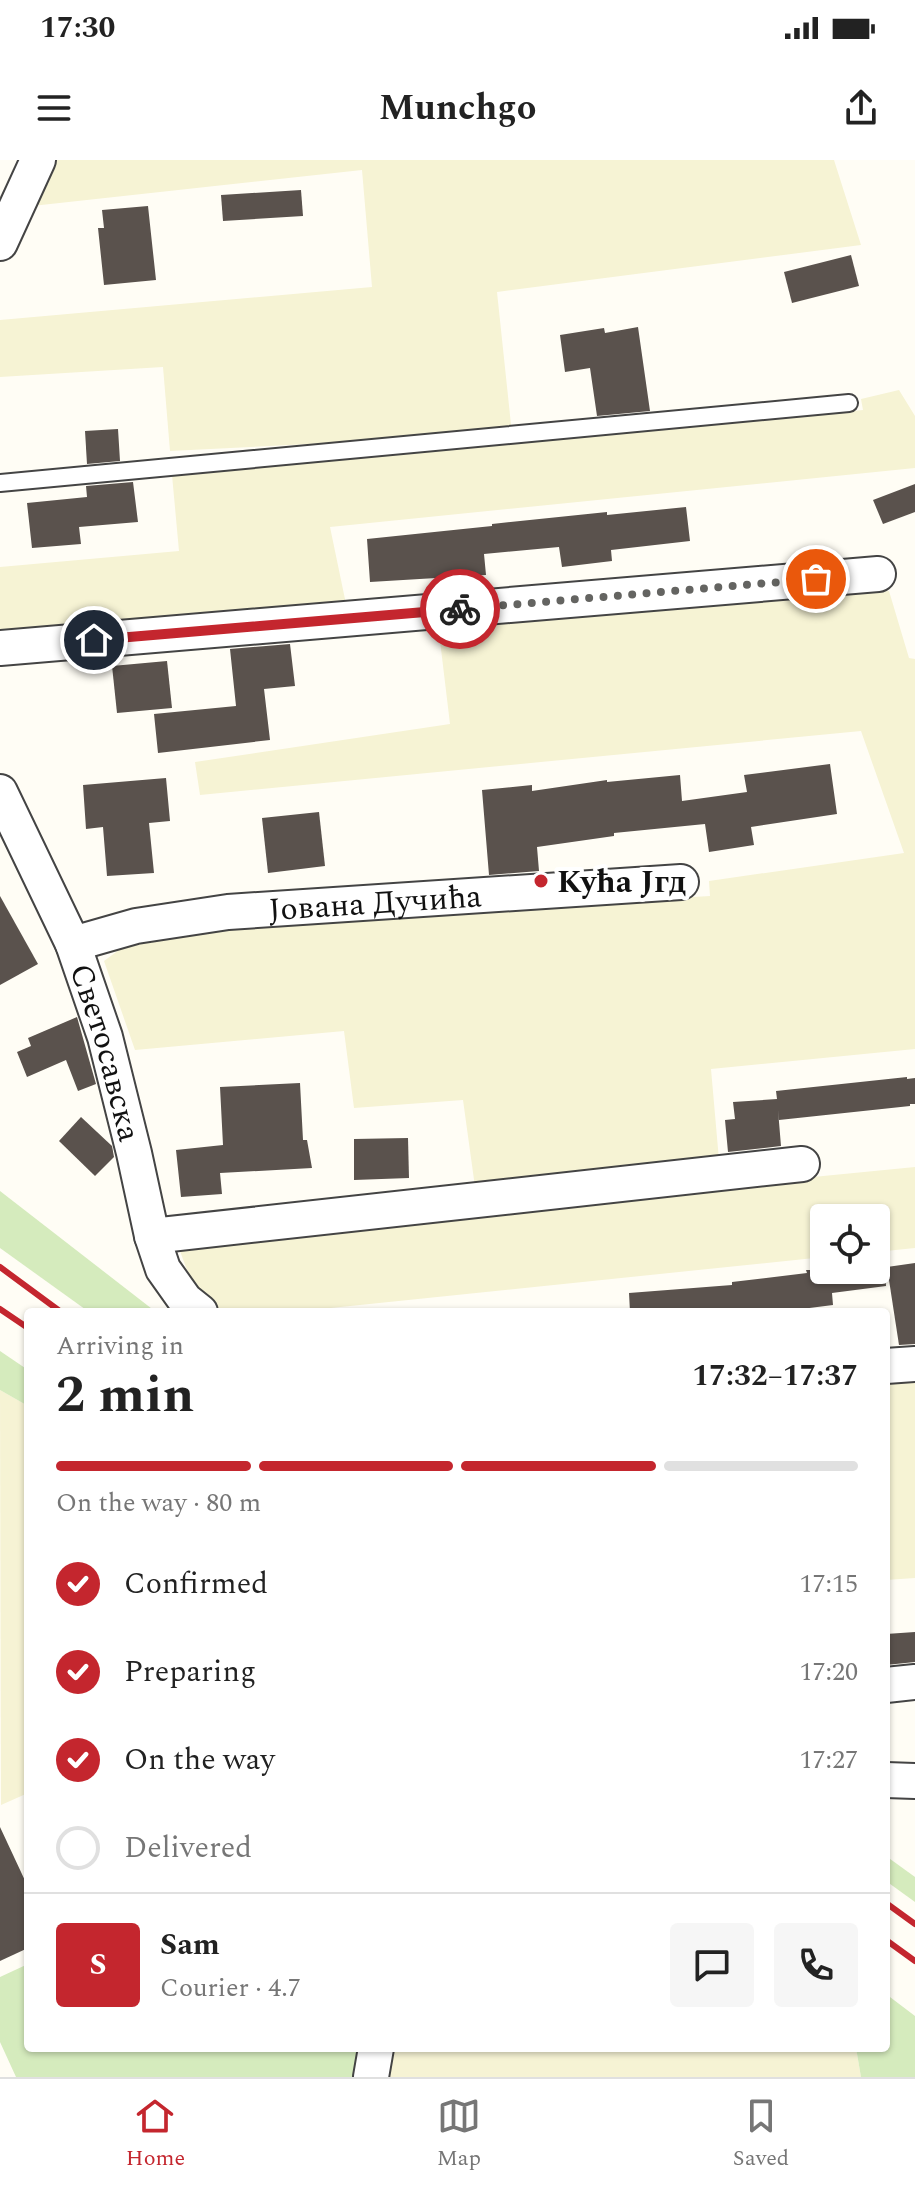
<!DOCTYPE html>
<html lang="en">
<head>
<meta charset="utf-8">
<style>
  :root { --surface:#fff; --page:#f6f6f6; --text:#222; --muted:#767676; --line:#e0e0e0; --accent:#c4262e }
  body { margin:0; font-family:Spectral,serif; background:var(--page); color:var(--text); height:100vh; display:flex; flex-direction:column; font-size:30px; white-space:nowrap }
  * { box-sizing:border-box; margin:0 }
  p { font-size:26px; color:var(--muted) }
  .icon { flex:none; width:44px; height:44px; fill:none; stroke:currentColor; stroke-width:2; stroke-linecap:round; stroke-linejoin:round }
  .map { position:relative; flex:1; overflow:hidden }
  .sheet { position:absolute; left:24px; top:1148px; width:866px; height:744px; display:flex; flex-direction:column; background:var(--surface); border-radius:8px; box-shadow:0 2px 6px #0004 }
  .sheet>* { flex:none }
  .fabs { position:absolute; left:810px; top:1044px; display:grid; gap:16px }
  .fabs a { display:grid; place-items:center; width:80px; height:80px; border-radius:8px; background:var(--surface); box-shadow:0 2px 6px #0004; font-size:40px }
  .pin { position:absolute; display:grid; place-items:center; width:68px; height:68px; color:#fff; margin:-34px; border:4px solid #fff; border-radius:50%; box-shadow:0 2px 8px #0007 }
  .courier { position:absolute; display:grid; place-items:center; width:80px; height:80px; margin:-40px; border:6px solid #c4262e; border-radius:50%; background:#fff; color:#222; box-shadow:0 2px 10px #0007 }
  .head em { font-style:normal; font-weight:700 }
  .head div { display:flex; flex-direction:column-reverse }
  .head { display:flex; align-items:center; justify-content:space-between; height:136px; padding:0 32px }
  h1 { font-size:52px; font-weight:700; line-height:60px }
  .bar { display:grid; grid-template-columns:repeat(4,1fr); gap:12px 8px; align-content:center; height:96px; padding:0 32px }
  .bar i { height:10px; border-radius:6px; background:var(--line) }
  .bar .current { background:var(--accent) }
  .bar p { grid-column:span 4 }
  .line { display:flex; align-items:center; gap:20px; padding:0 32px; border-top:2px solid var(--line) }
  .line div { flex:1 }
  .round { display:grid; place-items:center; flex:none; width:84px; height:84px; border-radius:8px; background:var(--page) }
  ol { padding:0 32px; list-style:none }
  li { display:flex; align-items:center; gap:24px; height:88px }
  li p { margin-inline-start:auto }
  li .icon { padding:8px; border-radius:50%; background:var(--accent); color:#fff; stroke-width:4 }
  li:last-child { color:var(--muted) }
  li i { width:44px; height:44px; border:4px solid var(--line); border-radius:50% }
  .status { display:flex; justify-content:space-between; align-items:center; height:56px; padding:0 40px; background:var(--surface); direction:ltr }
  .status svg { height:22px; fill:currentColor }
  header { display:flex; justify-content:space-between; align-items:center; height:104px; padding:0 32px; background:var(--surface); font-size:36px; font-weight:700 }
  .menu { display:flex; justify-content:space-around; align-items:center; height:112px; border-top:2px solid var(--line); background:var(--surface); font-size:22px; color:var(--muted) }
  .menu a { display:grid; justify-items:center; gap:4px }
  .menu .current { color:var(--accent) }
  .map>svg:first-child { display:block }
  .farmland { fill:#f6f3d4 }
  .green { fill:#d5ebbd }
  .building { fill:#5a524d }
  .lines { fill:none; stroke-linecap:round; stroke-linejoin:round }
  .lane-casing { stroke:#444; stroke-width:20 }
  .street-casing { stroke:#444; stroke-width:38 }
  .lane { stroke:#fff; stroke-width:16 }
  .street { stroke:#fff; stroke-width:34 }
  .rail { stroke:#c4262e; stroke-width:6 }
  .done { stroke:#646461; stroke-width:8; stroke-dasharray:0 14.4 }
  .route { stroke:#c4262e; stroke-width:10 }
  .poi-dot { fill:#c4262e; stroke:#fff; stroke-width:3 }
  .labels { text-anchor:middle; stroke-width:8; stroke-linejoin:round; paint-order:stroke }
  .poi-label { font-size:32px; font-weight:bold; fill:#111; stroke:#fff; text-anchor:start }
  .street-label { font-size:32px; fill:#111; stroke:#fff }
</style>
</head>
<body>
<div class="status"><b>17:30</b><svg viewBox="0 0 49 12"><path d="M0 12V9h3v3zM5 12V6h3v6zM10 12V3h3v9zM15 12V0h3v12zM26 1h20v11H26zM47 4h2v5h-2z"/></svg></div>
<header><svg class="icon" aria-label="menu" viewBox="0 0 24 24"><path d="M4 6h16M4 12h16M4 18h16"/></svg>Munchgo<svg class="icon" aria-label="share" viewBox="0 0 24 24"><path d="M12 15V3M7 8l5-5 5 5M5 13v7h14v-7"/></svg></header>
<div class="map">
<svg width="915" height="1917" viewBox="0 0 915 1917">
  <rect width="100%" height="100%" fill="#fffdf5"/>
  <!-- farmland -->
  <g class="farmland">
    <path d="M49,0H834L861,85L497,132L512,274L170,291L163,207L0,217V160L372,127L362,10L32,46Z"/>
    <path d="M899,230L915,256V308L330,367L346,444L0,474V407L179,391L172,315L863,250L861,239Z"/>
    <path d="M889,431L909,498L915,499V889L711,909L719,1000L475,1027L463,940L354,948L344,871L135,890L104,801L127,784L223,765L710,736L709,721L904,693L861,571L200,635L195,602L450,564L438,464Z"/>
    <path d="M915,1007V1088L876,1092V1058H824V1097L292,1152H220L191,1121L180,1091L722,1026Z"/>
    <path d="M915,1222V1418L886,1420V1224Z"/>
    <path d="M0,1230L28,1246V1633L1,1645Z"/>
    <path d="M392,1888H856L861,1917H387Z"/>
  </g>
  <!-- green -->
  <g class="green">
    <path d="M0,1031L156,1152H89L0,1088Z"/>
    <path d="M0,1191L28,1210V1246L0,1230Z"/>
    <path d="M886,1696L915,1717V1742L886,1721Z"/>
    <path d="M28,1804V1888H360L355,1917H16L0,1882V1817Z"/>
    <path d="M886,1834L915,1856V1917H861L856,1888H886Z"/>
  </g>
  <!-- building -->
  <g class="building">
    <path d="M301,30L303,56L223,61L221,35Z"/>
    <path d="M148,46L156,120L104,125L98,68H104L102,50Z"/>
    <path d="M851,95L859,126L792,143L784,112Z"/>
    <path d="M638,167L650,251L597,256L590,208L565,212L560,175L604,168L605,173Z"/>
    <path d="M118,269L120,301L87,304L85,271Z"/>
    <path d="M133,322L138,362L79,367L81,384L32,388L27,343L87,337L86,326Z"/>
    <path d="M915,324V352L883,364L873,340Z"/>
    <path d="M686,347L690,381L611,390L612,401L562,407L559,387L484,394L486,415L370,422L367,379L492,366V364L607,352V355Z"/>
    <path d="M290,484L295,526L264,529L270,580L158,593L154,554L236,546L230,489Z"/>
    <path d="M167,501L172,548L117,553L112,506Z"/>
    <path d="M830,604L837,654L751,667L754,685L709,692L705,664L614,673V676L537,687L539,711L489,715L482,630L532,625V631L607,620V622L680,615L682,641L747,632L744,615Z"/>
    <path d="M166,618L170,661L149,663L154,713L107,716L103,667L86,669L83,625Z"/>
    <path d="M319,652L325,706L268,713L262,658Z"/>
    <path d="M0,736L38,804L0,825Z"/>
    <path d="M77,857L96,924L78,931L66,900L27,917L17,892L31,886L28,878Z"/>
    <path d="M907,917V919L915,918V944H910V946L779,960L778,950L781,986L728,992L725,960L735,959L733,942L777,939L776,931Z"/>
    <path d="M300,923L303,980H307L312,1008L220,1013L222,1034L181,1037L176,990L223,985L220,927Z"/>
    <path d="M81,957L112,986L114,997L95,1016L59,981Z"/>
    <path d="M408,978L409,1018L354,1020V979Z"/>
    <path d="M915,1103V1184L899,1185L887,1107Z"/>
    <path d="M806,1110H885L886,1126L832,1133L833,1145L778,1152H630L629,1133L732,1125V1122L807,1113Z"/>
    <path d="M915,1472V1502L886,1505V1474Z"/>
    <path d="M0,1667L28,1727V1788L0,1801Z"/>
  </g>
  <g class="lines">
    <!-- lane casing -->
    <g class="lane-casing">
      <path id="lane" d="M0,323L849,243"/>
    </g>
    <!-- street casing -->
    <g class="street-casing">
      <g id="street">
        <path d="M0,83L38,0"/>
        <path d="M0,488L878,414"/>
        <path id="s1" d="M0,632L73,784L105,877L134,993L152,1076L163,1109L185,1140L200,1152"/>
        <path id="s2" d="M73,784L136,766L228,752L681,722"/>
        <path d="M152,1076L802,1004"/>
        <path d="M886,1206L915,1204"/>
        <path d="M886,1525L915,1522"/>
        <path d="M886,1620L915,1621"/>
        <path d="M371,1917L376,1888"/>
      </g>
    </g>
    <!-- lane -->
    <use href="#lane" class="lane"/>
    <!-- street -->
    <use href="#street" class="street"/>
    <!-- rail -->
    <g class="rail">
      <path d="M0,1107L61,1152"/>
      <path d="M0,1149L28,1168"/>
      <path d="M886,1743L915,1764"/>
      <path d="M886,1780L915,1801"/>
    </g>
  </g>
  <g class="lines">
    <!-- done -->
    <path class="done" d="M460,449L816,419"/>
    <!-- route -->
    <path class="route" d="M94,480L460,449"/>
  </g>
  <!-- markers -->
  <circle class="poi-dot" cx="541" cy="721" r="8"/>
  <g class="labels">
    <!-- poi labels -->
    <g class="poi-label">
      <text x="557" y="732">Кућа Јгд</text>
    </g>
    <!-- street labels -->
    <g class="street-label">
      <text dy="11" stroke="none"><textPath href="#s2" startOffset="306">Јована Дучића</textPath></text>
      <text dy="11" stroke="none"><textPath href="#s1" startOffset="282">Светосавска</textPath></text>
    </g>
  </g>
</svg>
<div class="fabs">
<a><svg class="icon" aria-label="locate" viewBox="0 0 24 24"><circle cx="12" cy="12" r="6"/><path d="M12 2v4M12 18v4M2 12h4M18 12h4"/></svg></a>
</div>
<div class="pin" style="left:816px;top:419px;background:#ea580c"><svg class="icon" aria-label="bag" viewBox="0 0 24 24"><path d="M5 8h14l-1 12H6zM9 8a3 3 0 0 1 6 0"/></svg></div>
<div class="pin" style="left:94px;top:480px;background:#1f2937"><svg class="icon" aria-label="home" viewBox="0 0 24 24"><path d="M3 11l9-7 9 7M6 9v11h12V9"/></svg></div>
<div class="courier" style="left:460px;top:449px"><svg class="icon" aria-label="bike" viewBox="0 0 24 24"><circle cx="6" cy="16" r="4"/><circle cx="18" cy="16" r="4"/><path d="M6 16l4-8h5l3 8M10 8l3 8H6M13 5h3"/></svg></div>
<section class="sheet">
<div class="head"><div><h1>2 min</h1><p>Arriving in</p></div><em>17:32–17:37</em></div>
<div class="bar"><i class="current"></i><i class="current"></i><i class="current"></i><i></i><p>On the way · 80 m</p></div>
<ol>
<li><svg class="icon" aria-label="check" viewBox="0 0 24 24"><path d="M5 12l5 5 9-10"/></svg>Confirmed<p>17:15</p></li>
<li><svg class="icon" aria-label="check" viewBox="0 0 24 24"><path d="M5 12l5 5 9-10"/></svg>Preparing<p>17:20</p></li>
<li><svg class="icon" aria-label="check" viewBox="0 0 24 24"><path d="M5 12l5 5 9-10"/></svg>On the way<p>17:27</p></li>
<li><i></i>Delivered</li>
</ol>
<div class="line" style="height:144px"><b class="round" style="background:var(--accent);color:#fff">S</b><div><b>Sam</b><p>Courier · 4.7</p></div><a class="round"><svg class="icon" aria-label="chat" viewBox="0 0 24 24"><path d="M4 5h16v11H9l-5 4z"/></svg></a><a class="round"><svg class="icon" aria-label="phone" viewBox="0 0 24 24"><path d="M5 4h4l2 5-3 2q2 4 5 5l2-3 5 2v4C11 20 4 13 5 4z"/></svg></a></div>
</section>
</div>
<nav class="menu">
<a class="current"><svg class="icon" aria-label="home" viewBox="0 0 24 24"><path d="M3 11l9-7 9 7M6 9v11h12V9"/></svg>Home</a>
<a><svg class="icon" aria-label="map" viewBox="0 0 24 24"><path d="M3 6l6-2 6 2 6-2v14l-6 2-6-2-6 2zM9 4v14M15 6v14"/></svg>Map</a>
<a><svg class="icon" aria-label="saved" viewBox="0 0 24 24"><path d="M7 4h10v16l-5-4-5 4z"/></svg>Saved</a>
</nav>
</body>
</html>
